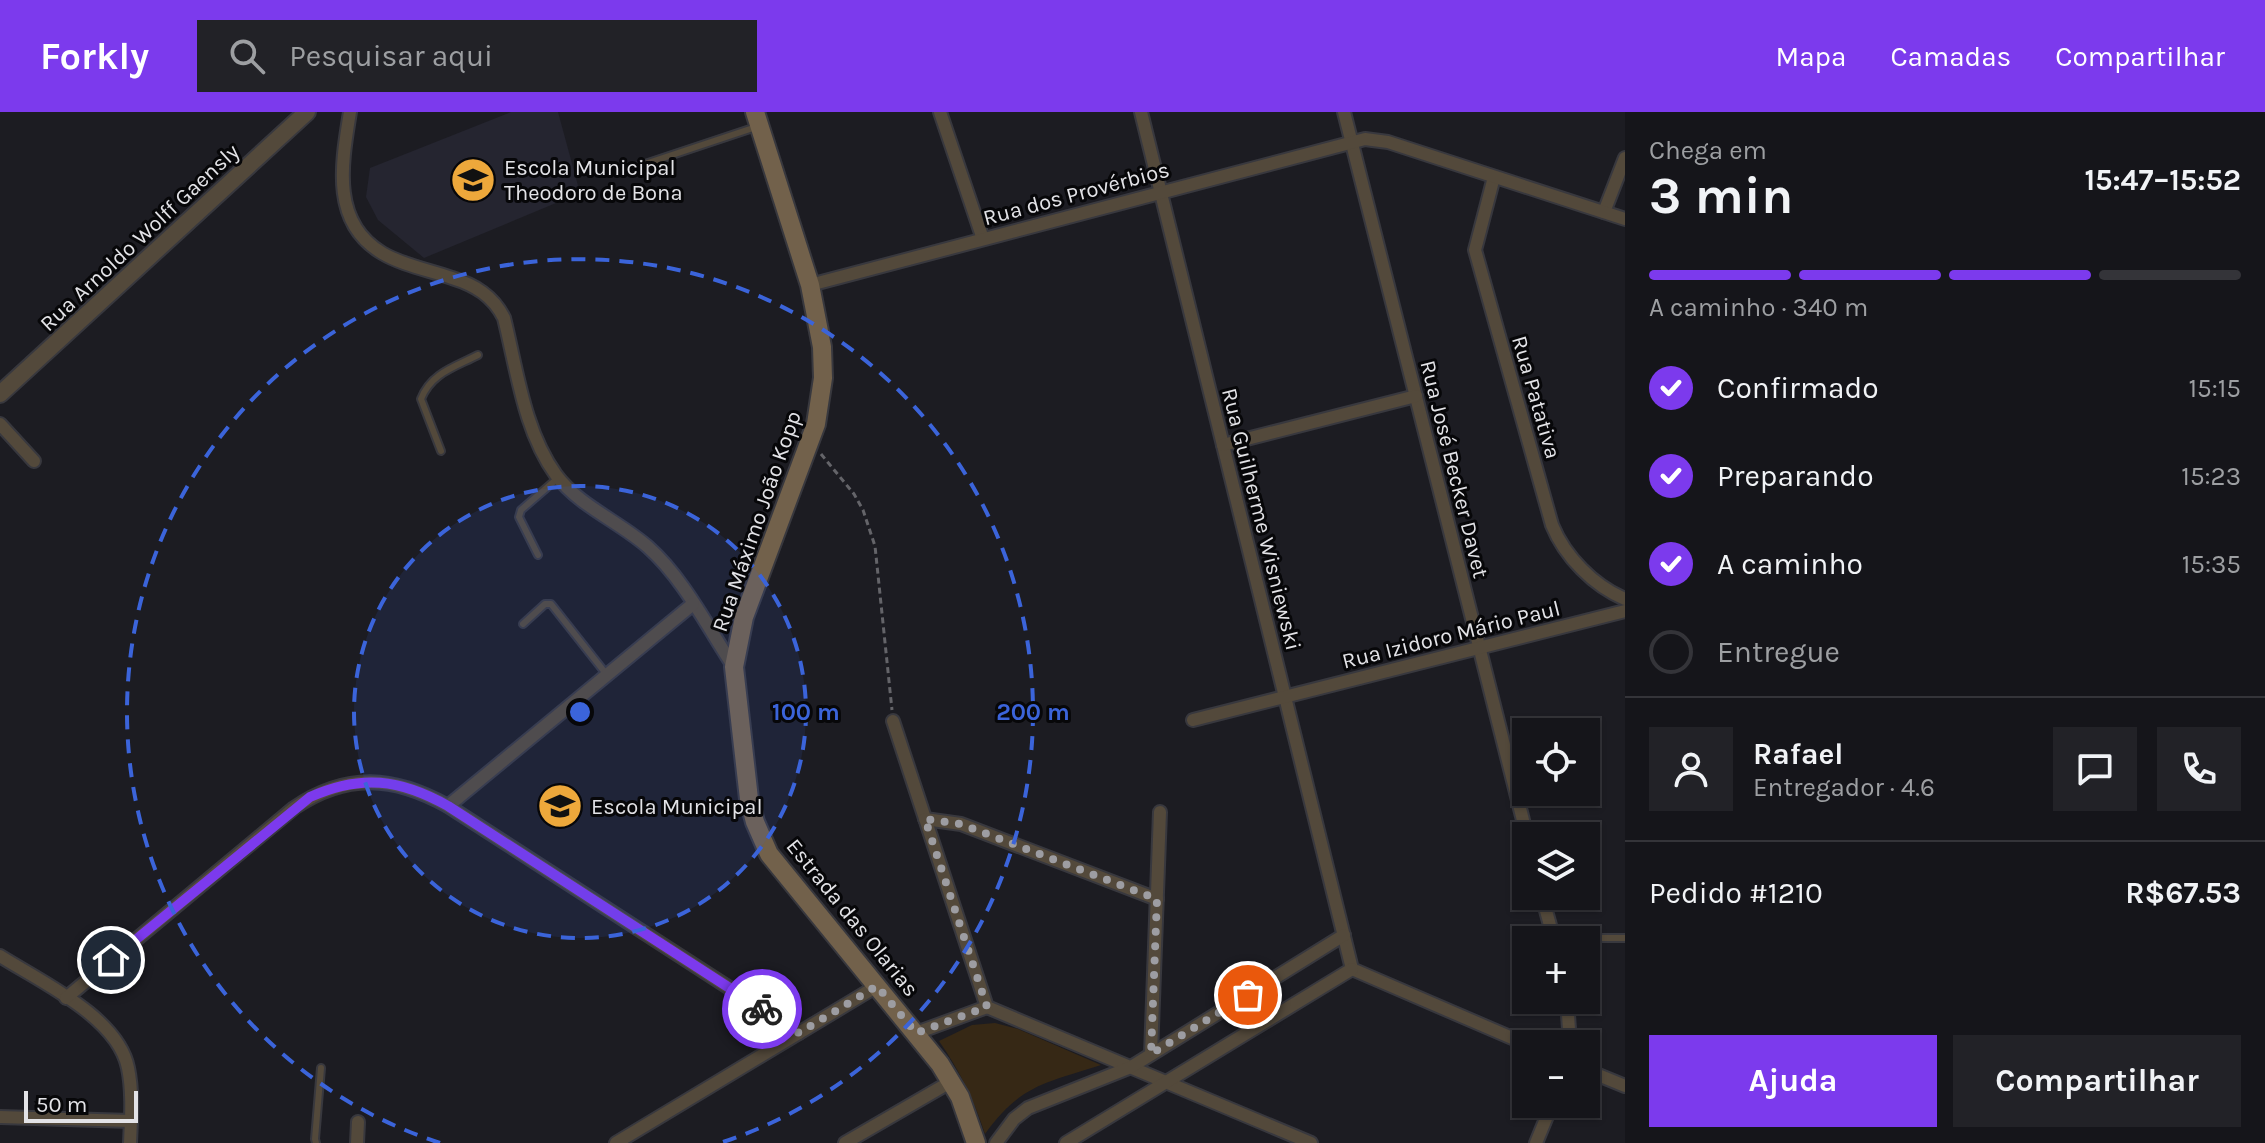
<!DOCTYPE html>
<html lang="pt">
<head>
<meta charset="utf-8">
<style>
  :root { --surface:#15151a; --page:#222227; --text:#f1f3f6; --muted:#9d9fa2; --line:#343439; --accent:#7c3aed }
  body { margin:0; font-family:Karla,sans-serif; background:var(--page); color:var(--text); height:100vh; display:flex; flex-direction:column; font-size:30px; white-space:nowrap }
  * { box-sizing:border-box; margin:0 }
  p { font-size:26px; color:var(--muted) }
  .icon { flex:none; width:44px; height:44px; fill:none; stroke:currentColor; stroke-width:2; stroke-linecap:round; stroke-linejoin:round }
  .map { position:relative; flex:1; overflow:hidden }
  .details { display:flex; flex-direction:column; background:var(--surface); width:640px }
  .details>* { flex:none }
  .tools { position:absolute; left:1512px; top:606px; display:grid; gap:16px }
  .tools a { display:grid; place-items:center; width:88px; height:88px; border-radius:0px; background:var(--surface); box-shadow:0 2px 6px #0004,0 0 0 2px var(--line); font-size:40px }
  .scale { position:absolute; left:24px; bottom:20px; width:114px; box-sizing:border-box; padding-left:8px; border:4px solid #e3e3e7; border-top:0; font-size:22px; line-height:28px; white-space:nowrap; color:#e3e3e7; -webkit-text-stroke:6px #070709; paint-order:stroke }
  .pin { position:absolute; display:grid; place-items:center; width:68px; height:68px; color:#fff; margin:-34px; border:4px solid #fff; border-radius:50%; box-shadow:0 2px 8px #0007 }
  .courier { position:absolute; display:grid; place-items:center; width:80px; height:80px; margin:-40px; border:6px solid #7c3aed; border-radius:50%; background:#fff; color:#222; box-shadow:0 2px 10px #0007 }
  .overview em { font-style:normal; font-weight:700 }
  .overview div { display:flex; flex-direction:column-reverse }
  .overview { display:flex; align-items:center; justify-content:space-between; height:136px; padding:0 24px }
  h1 { font-size:52px; font-weight:700; line-height:60px }
  .bar { display:grid; grid-template-columns:repeat(4,1fr); gap:12px 8px; align-content:center; height:96px; padding:0 24px }
  .bar i { height:10px; border-radius:6px; background:var(--line) }
  .bar .on { background:var(--accent) }
  .bar p { grid-column:span 4 }
  .line { display:flex; align-items:center; gap:20px; padding:0 24px; border-top:2px solid var(--line) }
  .line div { flex:1 }
  .round { display:grid; place-items:center; flex:none; width:84px; height:84px; border-radius:0px; background:var(--page) }
  ol { padding:0 24px; list-style:none }
  li { display:flex; align-items:center; gap:24px; height:88px }
  li p { margin-inline-start:auto }
  li .icon { padding:8px; border-radius:50%; background:var(--accent); color:#fff; stroke-width:4 }
  li:last-child { color:var(--muted) }
  li i { width:44px; height:44px; border:4px solid var(--line); border-radius:50% }
  .action { display:flex; gap:16px; margin-top:auto; padding:16px 24px }
  .action a { flex:1; height:92px; border-radius:0px; background:var(--accent); color:#fff; font-size:32px; font-weight:700; line-height:92px; text-align:center }
  .action a+a { background:var(--page); color:var(--text) }
  header { display:flex; align-items:center; gap:48px; box-sizing:border-box; height:112px; padding:0 40px; background:var(--accent); color:#fff }
  header strong { font-size:38px }
  nav { display:flex; gap:44px; margin-inline-start:auto; font-size:28px }
  .search { width:560px; height:72px; background:var(--page); display:flex; align-items:center; gap:20px; box-sizing:border-box; padding:0 28px; border-radius:0px; color:var(--muted); font-size:30px }
  main { display:flex; flex:1; min-height:0 }
  .map>svg:first-child { display:block }
  .built { fill:#252530 }
  .green { fill:#362815 }
  .lines { fill:none; stroke-linecap:round; stroke-linejoin:round }
  .service-casing { stroke:#38383e; stroke-width:10 }
  .minor-casing { stroke:#38383e; stroke-width:16 }
  .tertiary-casing { stroke:#38383e; stroke-width:20 }
  .secondary-casing { stroke:#38383e; stroke-width:22 }
  .path { stroke:#646469; stroke-width:3; stroke-dasharray:6 4; stroke-linecap:butt }
  .service { stroke:#53493b; stroke-width:6 }
  .minor { stroke:#53493b; stroke-width:12 }
  .tertiary { stroke:#53493b; stroke-width:16 }
  .secondary { stroke:#72614b; stroke-width:18 }
  .done { stroke:#9d9da2; stroke-width:8; stroke-dasharray:0 14.4 }
  .route { stroke:#7c3aed; stroke-width:10 }
  .ring { fill:none; stroke:#3b64da; stroke-width:4; stroke-dasharray:14 10 }
  .labels { text-anchor:middle; stroke-width:6; stroke-linejoin:round; paint-order:stroke }
  .poi-label { font-size:22px; fill:#e3e3e7; stroke:#070709; text-anchor:start }
  .street-label { font-size:22px; fill:#e3e3e7; stroke:#070709 }
  .centre { fill:#3b64da; stroke:#070709; stroke-width:4 }
  .ring-label { font-size:24px; text-anchor:middle; font-weight:bold; fill:#3b64da; stroke:#070709; stroke-width:6; stroke-linejoin:round; paint-order:stroke }
</style>
</head>
<body>
<header>
<strong>Forkly</strong>
<div class="search"><svg class="icon" aria-label="search" viewBox="0 0 24 24"><circle cx="10" cy="10" r="6"/><path d="M15 15l6 6"/></svg>Pesquisar aqui</div>
<nav><a>Mapa</a><a>Camadas</a><a>Compartilhar</a></nav>
</header>
<main>
<div class="map">
<svg width="1625" height="1031" viewBox="0 0 1625 1031">
  <rect width="100%" height="100%" fill="#1c1c22"/>
  <!-- built -->
  <path class="built" d="M511,0H558L580,81L424,146L378,108L366,85L370,56Z"/>
  <!-- green -->
  <path class="green" d="M995,911L1018,917L1101,953C1046,971 1021,972 985,1022C974,988 960,959 939,929L972,913Z"/>
  <g class="lines">
    <!-- service casing -->
    <g class="service-casing">
      <g id="service">
        <path d="M618,61L756,15"/>
        <path d="M441,339L421,287C431,261 455,255 478,243"/>
        <path d="M538,443L519,405L521,398L558,366"/>
        <path d="M523,512L545,492H551L607,563"/>
        <path d="M1586,830L1600,826H1625"/>
        <path d="M316,1031L315,1027L321,956"/>
      </g>
    </g>
    <!-- minor casing -->
    <g class="minor-casing">
      <g id="minor">
        <path d="M350,0C342,50 330,110 382,141C402,153 429,158 452,166C475,173 493,184 504,206C517,258 524,319 556,363C579,394 620,410 648,435C684,467 708,516 734,555"/>
        <path d="M940,0L983,127"/>
        <path d="M1141,0L1352,857L1526,932"/>
        <path d="M1344,0L1527,724"/>
        <path d="M1494,65L1475,138L1552,413C1565,445 1594,474 1625,487"/>
        <path d="M1604,100L1625,46"/>
        <path d="M810,173L1365,27L1388,30L1625,107"/>
        <path d="M0,312L34,349"/>
        <path d="M1223,333L1416,284"/>
        <path d="M1193,608L1625,499"/>
        <path d="M893,609L987,895L1311,1031"/>
        <path d="M448,694L693,492"/>
        <path d="M925,707L961,712L1157,787"/>
        <path d="M1542,784L1554,828"/>
        <path d="M0,844C41,870 118,905 128,956C133,980 131,1007 130,1031"/>
        <path d="M66,886L294,696C347,660 394,664 448,694L799,921"/>
        <path d="M1567,888L1570,932"/>
        <path d="M916,921L987,895"/>
        <path d="M1151,942L1160,700"/>
        <path d="M1586,958L1625,974"/>
        <path d="M0,1005L131,1009"/>
        <path d="M357,1031L358,1010"/>
        <path d="M616,1031L877,874"/>
        <path d="M845,1031L952,969"/>
        <path d="M996,1031L1014,1007L1028,996L1131,955L1344,823"/>
        <path d="M1066,1031L1352,857"/>
        <path d="M1536,1031L1552,992"/>
      </g>
    </g>
    <!-- tertiary casing -->
    <g class="tertiary-casing">
      <path id="tertiary" d="M0,282L307,0"/>
    </g>
    <!-- secondary casing -->
    <g class="secondary-casing">
      <path id="secondary" d="M755,0L810,173L822,235L823,266L816,312L744,505L734,555L749,687L755,710L769,742L940,952L960,985L976,1031"/>
    </g>
    <!-- path -->
    <path class="path" d="M821,342L854,382L863,398L875,434L892,598"/>
    <!-- service -->
    <use href="#service" class="service"/>
    <!-- minor -->
    <use href="#minor" class="minor"/>
    <!-- tertiary -->
    <use href="#tertiary" class="tertiary"/>
    <!-- secondary -->
    <use href="#secondary" class="secondary"/>
  </g>
  <g class="lines">
    <!-- done -->
    <path class="done" d="M762,897L799,921L877,874L916,921L987,895L925,707L961,712L1157,787L1151,942L1248,883"/>
    <!-- route -->
    <path class="route" d="M111,848L310,685C361,662 400,667 448,694L762,897"/>
  </g>
  <!-- distance rings -->
  <circle cx="580" cy="600" r="226" fill="#3b64da" fill-opacity=".12"/>
  <g class="ring">
    <circle cx="580" cy="600" r="226"/>
    <path d="M440 1031A453 453 0 1 1 720 1031"/>
  </g>
  <!-- icons -->
  <defs>
    <g id="school-disc" transform="scale(2.3)"><circle r="9.5" fill="#eda83b" stroke="#070709"/><path d="M0-5L7-2L0 1L-7-2ZM-4 1L0 2.5L4 1V4Q0 6-4 4Z" fill="#111"/></g>
  </defs>
  <g fill-rule="evenodd">
    <use href="#school-disc" x="473" y="68"/>
    <use href="#school-disc" x="560" y="694"/>
  </g>
  <g class="labels">
    <!-- poi labels -->
    <g class="poi-label">
      <text x="504" y="63">Escola Municipal<tspan x="504" dy="25">Theodoro de Bona</tspan></text>
      <text x="591" y="702">Escola Municipal</text>
    </g>
    <!-- street labels -->
    <g class="street-label">
      <text transform="translate(1076 81) rotate(-15)" y="8">Rua dos Provérbios</text>
      <text transform="translate(139 125) rotate(-43)" y="8">Rua Arnoldo Wolff Gaensly</text>
      <text transform="translate(1537 285) rotate(74)" y="8">Rua Patativa</text>
      <text transform="translate(1455 357) rotate(76)" y="8">Rua José Becker Davet</text>
      <text transform="translate(1262 407) rotate(76)" y="8">Rua Guilherme Wisniewski</text>
      <text transform="translate(756 409) rotate(-71)" y="8">Rua Máximo João Kopp</text>
      <text transform="translate(1451 522) rotate(-14)" y="8">Rua Izidoro Mário Paul</text>
      <text transform="translate(853 805) rotate(51)" y="8">Estrada das Olarias</text>
    </g>
  </g>
  <circle cx="580" cy="600" r="12" class="centre"/>
  <g class="ring-label">
    <text x="806" y="608">100 m</text>
    <text x="1033" y="608">200 m</text>
  </g>
</svg>
<div class="tools">
<a><svg class="icon" aria-label="locate" viewBox="0 0 24 24"><circle cx="12" cy="12" r="6"/><path d="M12 2v4M12 18v4M2 12h4M18 12h4"/></svg></a>
<a><svg class="icon" aria-label="layers" viewBox="0 0 24 24"><path d="M12 4l9 5-9 5-9-5zM3 14l9 5 9-5"/></svg></a>
<a>+</a>
<a>−</a>
</div>
<div class="scale">50 m</div>
<div class="pin" style="left:1248px;top:883px;background:#ea580c"><svg class="icon" aria-label="bag" viewBox="0 0 24 24"><path d="M5 8h14l-1 12H6zM9 8a3 3 0 0 1 6 0"/></svg></div>
<div class="pin" style="left:111px;top:848px;background:#1f2937"><svg class="icon" aria-label="home" viewBox="0 0 24 24"><path d="M3 11l9-7 9 7M6 9v11h12V9"/></svg></div>
<div class="courier" style="left:762px;top:897px"><svg class="icon" aria-label="bike" viewBox="0 0 24 24"><circle cx="6" cy="16" r="4"/><circle cx="18" cy="16" r="4"/><path d="M6 16l4-8h5l3 8M10 8l3 8H6M13 5h3"/></svg></div>
</div>
<section class="details">
<div class="overview"><div><h1>3 min</h1><p>Chega em</p></div><em>15:47–15:52</em></div>
<div class="bar"><i class="on"></i><i class="on"></i><i class="on"></i><i></i><p>A caminho · 340 m</p></div>
<ol>
<li><svg class="icon" aria-label="check" viewBox="0 0 24 24"><path d="M5 12l5 5 9-10"/></svg>Confirmado<p>15:15</p></li>
<li><svg class="icon" aria-label="check" viewBox="0 0 24 24"><path d="M5 12l5 5 9-10"/></svg>Preparando<p>15:23</p></li>
<li><svg class="icon" aria-label="check" viewBox="0 0 24 24"><path d="M5 12l5 5 9-10"/></svg>A caminho<p>15:35</p></li>
<li><i></i>Entregue</li>
</ol>
<div class="line" style="height:144px"><a class="round"><svg class="icon" aria-label="person" viewBox="0 0 24 24"><circle cx="12" cy="8" r="4"/><path d="M4 21q1-7 8-7t8 7"/></svg></a><div><b>Rafael</b><p>Entregador · 4.6</p></div><a class="round"><svg class="icon" aria-label="chat" viewBox="0 0 24 24"><path d="M4 5h16v11H9l-5 4z"/></svg></a><a class="round"><svg class="icon" aria-label="phone" viewBox="0 0 24 24"><path d="M5 4h4l2 5-3 2q2 4 5 5l2-3 5 2v4C11 20 4 13 5 4z"/></svg></a></div>
<div class="line" style="height:104px"><div>Pedido #1210</div><b>R$67.53</b></div>
<div class="action"><a>Ajuda</a><a>Compartilhar</a></div>
</section>
</main>
</body>
</html>
